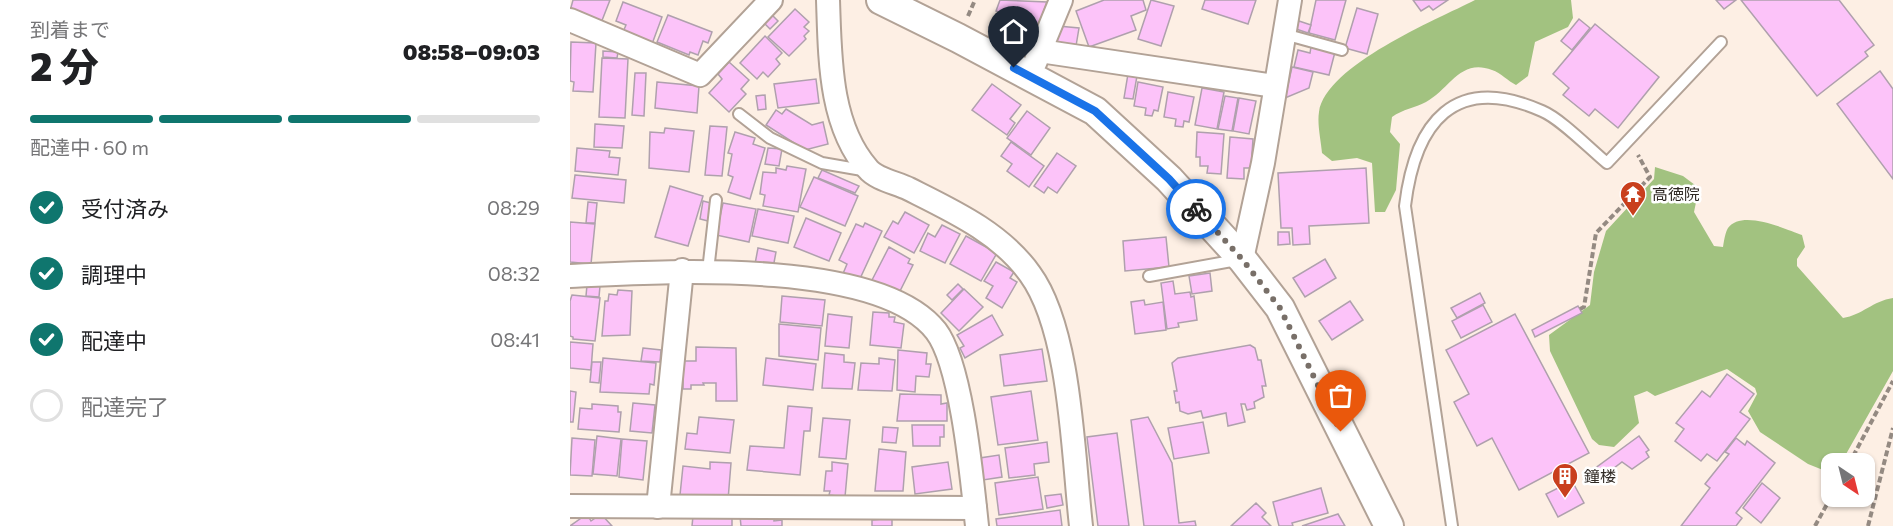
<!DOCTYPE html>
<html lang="ja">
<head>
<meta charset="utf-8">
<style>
  :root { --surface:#fff; --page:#f2f2f2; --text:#202124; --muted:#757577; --line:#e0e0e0; --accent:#0f766e }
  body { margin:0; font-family:Commissioner,"Noto Sans JP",sans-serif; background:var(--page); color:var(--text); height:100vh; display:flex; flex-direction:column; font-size:22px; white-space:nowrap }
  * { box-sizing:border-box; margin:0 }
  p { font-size:20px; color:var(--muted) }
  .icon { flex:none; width:33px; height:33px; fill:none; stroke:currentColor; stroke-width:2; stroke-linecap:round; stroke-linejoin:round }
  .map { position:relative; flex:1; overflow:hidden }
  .panel { display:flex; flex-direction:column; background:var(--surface); width:570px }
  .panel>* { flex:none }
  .needle { width:39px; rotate:145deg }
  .buttons { position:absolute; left:1251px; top:453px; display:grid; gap:12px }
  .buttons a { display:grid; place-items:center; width:54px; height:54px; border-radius:12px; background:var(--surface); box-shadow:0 2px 4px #0004; font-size:30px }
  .pin { position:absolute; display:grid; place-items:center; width:51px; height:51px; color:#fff; margin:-62px -26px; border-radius:50% 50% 50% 0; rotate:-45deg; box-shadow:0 0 6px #0007 }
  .pin .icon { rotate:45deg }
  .courier { position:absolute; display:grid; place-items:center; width:60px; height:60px; margin:-30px; border:4px solid #1a73e8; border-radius:50%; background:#fff; color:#222; box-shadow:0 2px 8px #0007 }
  .summary em { font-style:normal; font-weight:800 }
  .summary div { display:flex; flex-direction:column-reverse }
  .summary { display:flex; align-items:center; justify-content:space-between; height:102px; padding:0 30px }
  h1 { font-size:39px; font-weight:800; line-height:45px }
  .bar { display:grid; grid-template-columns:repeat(4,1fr); gap:9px 6px; align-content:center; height:72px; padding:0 30px }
  .bar i { height:8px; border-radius:4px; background:var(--line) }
  .bar .current { background:var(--accent) }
  .bar p { grid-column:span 4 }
  ol { padding:0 30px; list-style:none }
  li { display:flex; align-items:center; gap:18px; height:66px }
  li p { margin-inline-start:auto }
  li .icon { padding:6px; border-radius:50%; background:var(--accent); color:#fff; stroke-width:4 }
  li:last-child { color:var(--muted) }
  li i { width:33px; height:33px; border:3px solid var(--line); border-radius:50% }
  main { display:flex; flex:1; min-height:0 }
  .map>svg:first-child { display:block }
  .forest { fill:#a2c280 }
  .building { fill:#fcc3f9; stroke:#afa0ad; stroke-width:1.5 }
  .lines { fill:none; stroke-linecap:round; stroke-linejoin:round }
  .service-casing { stroke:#b2a296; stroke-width:14 }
  .minor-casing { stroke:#b2a296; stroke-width:26 }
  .tertiary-casing { stroke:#b2a296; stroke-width:32 }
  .path { stroke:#948a82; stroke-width:4; stroke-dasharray:6 3; stroke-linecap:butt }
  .service { stroke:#fff; stroke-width:10 }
  .minor { stroke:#fff; stroke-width:22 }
  .tertiary { stroke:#fff; stroke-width:28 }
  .done { stroke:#786f68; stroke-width:6; stroke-dasharray:0 10.8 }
  .route { stroke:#1a73e8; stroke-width:8 }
  .labels { text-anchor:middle; stroke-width:5; stroke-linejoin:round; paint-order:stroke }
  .poi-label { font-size:16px; fill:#302a25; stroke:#fff; text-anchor:start }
</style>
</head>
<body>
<main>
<section class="panel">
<div class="summary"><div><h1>2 分</h1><p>到着まで</p></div><em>08:58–09:03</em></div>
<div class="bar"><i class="current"></i><i class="current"></i><i class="current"></i><i></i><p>配達中 · 60 m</p></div>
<ol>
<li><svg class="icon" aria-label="check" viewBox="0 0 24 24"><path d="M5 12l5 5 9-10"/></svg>受付済み<p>08:29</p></li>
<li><svg class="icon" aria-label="check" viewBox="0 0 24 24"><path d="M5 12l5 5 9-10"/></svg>調理中<p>08:32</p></li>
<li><svg class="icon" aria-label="check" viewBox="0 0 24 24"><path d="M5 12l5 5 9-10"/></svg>配達中<p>08:41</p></li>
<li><i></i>配達完了</li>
</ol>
</section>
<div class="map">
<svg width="1323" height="526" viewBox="0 0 1323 526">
  <rect width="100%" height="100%" fill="#fdefe4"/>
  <!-- forest -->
  <g class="forest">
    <path d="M905,0H1001L1003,18L998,27L965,42L958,76L946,85C938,81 931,73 922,70C890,58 880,89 856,102C845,108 833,109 822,117L820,132L830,144L826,190L815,212H805L802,163L787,158L762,161L752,153C751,141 747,124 749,112C756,65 866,20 905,0Z"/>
    <path d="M1085,167L1113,176L1129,188L1124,212L1144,246L1153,247C1154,241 1155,233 1158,228C1172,209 1215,229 1232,235L1235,247L1227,259V266L1273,318C1292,315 1303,301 1323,298V371L1271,463L1262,464L1261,467L1253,470L1238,464L1190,432L1178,411L1187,394L1185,388L1157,369L1085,396L1077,391L1064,396L1069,423L1044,447L1029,445L1022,439L980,351L979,335L1020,305L1024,272L1036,231L1084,179Z"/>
  </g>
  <!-- building -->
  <g class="building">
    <path d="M3,0H40L31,23L0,11Z"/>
    <path d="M430,0L477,2L466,32L454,28L456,21L426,11Z"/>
    <path d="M534,0H573L576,10L561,16L566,30L519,47L506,11Z"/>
    <path d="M581,0L604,6L591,46L568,39Z"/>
    <path d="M635,0H686L678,24L632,9Z"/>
    <path d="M746,0H776L765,40L739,33Z"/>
    <path d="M843,0H878L863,10L859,6L851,11Z"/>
    <path d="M1146,0H1166L1154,9Z"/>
    <path d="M1171,0H1269L1304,45L1295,52L1298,56L1247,96Z"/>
    <path d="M53,2L92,17L82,44L53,32L56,25L46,21Z"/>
    <path d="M787,8L808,14L797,54L775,48Z"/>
    <path d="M225,9L239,22L234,27L239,31L234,36L236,39L219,56L198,37Z"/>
    <path d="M200,13L208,21L200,29L192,21Z"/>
    <path d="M98,15L142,32L138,43L133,41L128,55L120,52L119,55L87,42Z"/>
    <path d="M1009,19L1020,28L1002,50L991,41Z"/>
    <path d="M729,21L741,25L738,33L726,29Z"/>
    <path d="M1025,24L1089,77L1048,128L1025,109L1019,116L993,95L999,88L983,74Z"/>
    <path d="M488,26L509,28L506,46L485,43Z"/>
    <path d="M195,36L212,53L206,59L210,64L198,77L193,72L187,79L170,63Z"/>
    <path d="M1,42L26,43L23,92L3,91L4,82L0,81Z"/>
    <path d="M741,47L765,52L759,75L724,67L728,50L740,53Z"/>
    <path d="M33,51L48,52L47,58L33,57Z"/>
    <path d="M32,58L58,59L55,118L29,117Z"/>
    <path d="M159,62L179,80L171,89L176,94L159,112L139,93L152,79L148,74Z"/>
    <path d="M722,67L743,72L739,88L715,98Z"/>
    <path d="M1310,71L1323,89V179L1267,104Z"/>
    <path d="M65,73H76L74,116L62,115Z"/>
    <path d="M558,74L567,76L563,99L554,98Z"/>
    <path d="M246,79L249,103L208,108L204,84Z"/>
    <path d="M87,82L129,86L127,113L85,108Z"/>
    <path d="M568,82L593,87L588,111L584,110L582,116L575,115L576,108L564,106Z"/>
    <path d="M422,84L451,105L440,119L445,123L437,135L402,110Z"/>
    <path d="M632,88L654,92L647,129L625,125Z"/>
    <path d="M598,92L624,97L619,122L614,121L613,127L605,126L606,119L594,117Z"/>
    <path d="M195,95L196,109L188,110L186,96Z"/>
    <path d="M655,96L668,98L662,131L648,129Z"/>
    <path d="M669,98L686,101L679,134L663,131Z"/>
    <path d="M216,109L242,125L253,122L258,144L235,150L196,125L206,110L212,114Z"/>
    <path d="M457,111L480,128L461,155L437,138Z"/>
    <path d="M25,124L54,126L52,148L24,147Z"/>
    <path d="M140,126L157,127L152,176L135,175Z"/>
    <path d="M95,128L124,131L119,172L79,168L80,132L94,133Z"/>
    <path d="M165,132L185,138L183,144L195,148L180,199L158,192L163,177L158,175L162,154L158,153Z"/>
    <path d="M627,132L654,134L651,174L637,173L638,166H630V157H626Z"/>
    <path d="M660,137L683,139L681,168H674V179L657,178Z"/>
    <path d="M441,142L474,166L459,187L437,171L442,164L431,156Z"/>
    <path d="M7,148L40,151L39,157L50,158L48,175L5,171Z"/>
    <path d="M198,148L212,149L209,166L195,164Z"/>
    <path d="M487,153L506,166L487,193L478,187L474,193L464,186Z"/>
    <path d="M217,166L236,169L228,212L193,206L195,195L190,194L193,172L206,173V168L216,170Z"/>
    <path d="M796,168L799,223L739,226L740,244L723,245L722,228H711L708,173Z"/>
    <path d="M252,170L289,186L285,193L248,178Z"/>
    <path d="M5,175L56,180L54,203L2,198Z"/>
    <path d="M244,177L288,196L275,226L230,207Z"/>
    <path d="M100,186L133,196L118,246L85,237Z"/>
    <path d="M133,201L141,203L138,221L130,219Z"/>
    <path d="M18,202L27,203L25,223H16Z"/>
    <path d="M153,203L186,209L179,242L146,235Z"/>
    <path d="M188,209L224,216L218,243L182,236Z"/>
    <path d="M335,212L359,225L344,253L314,237L323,221L328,224Z"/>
    <path d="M236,218L271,233L259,261L224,247Z"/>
    <path d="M0,222L25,224L21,264L0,262Z"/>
    <path d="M295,223L312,231L288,283L272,276L277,264L269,260L286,224L293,227Z"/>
    <path d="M372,225L390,234L375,263L350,251L358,233L365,237Z"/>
    <path d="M708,232H719L720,244L708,245Z"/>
    <path d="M396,236L427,253L411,281L380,264Z"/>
    <path d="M596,237L599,267L555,271L553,241Z"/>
    <path d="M319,247L340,259L338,263L343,265L329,293L301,282Z"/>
    <path d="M188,248L206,252L203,268L185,264Z"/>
    <path d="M755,259L766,278L735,297L723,278Z"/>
    <path d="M426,262L444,272L440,278L447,282L432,308L416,298L423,286L414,281Z"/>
    <path d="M640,273L642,291L622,294L619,276Z"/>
    <path d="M603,281L605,294L620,292L621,297L624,296L627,320L608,323L609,327L597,329L591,283Z"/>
    <path d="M388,284L393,289L382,300L377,295Z"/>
    <path d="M17,285L30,286L29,297L16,296Z"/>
    <path d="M394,289L413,307L389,331L371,313Z"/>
    <path d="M48,290L62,291L60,335L32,336L35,301H38L39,294L47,295Z"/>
    <path d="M910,293L915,303L887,318L881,308Z"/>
    <path d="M2,295L30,298L25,341L3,339V337L0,336V301Z"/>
    <path d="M212,296L255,300L252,326L210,322Z"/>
    <path d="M574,300L575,305L593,302L596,330L565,334L561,302Z"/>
    <path d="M780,301L793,320L762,340L749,321Z"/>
    <path d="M913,305L922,322L891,338L882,321Z"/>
    <path d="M1008,306L1012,313L965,337L962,330Z"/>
    <path d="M303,312L319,313V317H325L324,322L334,324L331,348L300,345Z"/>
    <path d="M258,314L282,317L279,348L255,346Z"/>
    <path d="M945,314L1019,453L949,490L922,438L907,446L884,402L899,394L876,350Z"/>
    <path d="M422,315L433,335L395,358L390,348L394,346L387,335Z"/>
    <path d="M209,324L251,328L248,360L209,356Z"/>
    <path d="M0,342L23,344L21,370L0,368Z"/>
    <path d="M680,345L685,348L688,360H691L696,386H692L694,397L684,402L685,408L677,410L675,404H671L675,422L658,426L656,413L633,418L631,411L618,414L610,411L609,402L606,403L604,391H607L602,363L608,358Z"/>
    <path d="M126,347L166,348L167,401H146V383H133L134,385H121V389H113V361H126Z"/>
    <path d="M73,348L91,350L90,362L71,361Z"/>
    <path d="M472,349L477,381L434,386L430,355Z"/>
    <path d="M328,350L357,353L356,364H361L359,377L346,376L345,392L327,390Z"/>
    <path d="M255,353L274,355V362L285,363L282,389L252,388Z"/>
    <path d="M33,358L86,363L84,385L80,384L79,394L30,392Z"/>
    <path d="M196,358L246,364L243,390L193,385Z"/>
    <path d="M309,358L325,360L322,391L288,390L291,363L309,364Z"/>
    <path d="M22,362H31L29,383L20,382Z"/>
    <path d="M1157,374L1184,394L1170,412L1180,419L1147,461L1137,454L1131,461L1105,441L1114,429L1106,423L1132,391L1140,397Z"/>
    <path d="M0,391L6,392L3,422H0Z"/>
    <path d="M461,391L468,440L428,445L421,397Z"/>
    <path d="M330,394L371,395V404L377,403V421H327Z"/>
    <path d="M63,403L85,405L82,433L60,431Z"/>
    <path d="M22,404L48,406V412H51L49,432L8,429L10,408L22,409Z"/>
    <path d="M218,406L242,408L240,431H234L230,475L177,470L180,446L214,448Z"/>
    <path d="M129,417L164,420L160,453L115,449L117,433L127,434Z"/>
    <path d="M578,417L602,463L609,523L625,521L626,526H574L561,420Z"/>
    <path d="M253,418L280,420L276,459L249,457Z"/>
    <path d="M633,422L639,453L604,459L598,428Z"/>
    <path d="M342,425H374V437H370V446H343Z"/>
    <path d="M313,427L328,428L326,443L312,442Z"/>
    <path d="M547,433L559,526H528L517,437Z"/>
    <path d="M27,436L51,439L47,476L23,474Z"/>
    <path d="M1069,436L1079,450L1076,452L1079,457L1062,469L1052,462L1027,481L1020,472Z"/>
    <path d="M2,438L25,440L22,476L0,475Z"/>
    <path d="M1166,438L1175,445L1177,441L1205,463L1166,513L1172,518L1166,526H1111L1140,488L1135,484L1159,454L1155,452Z"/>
    <path d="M52,439L77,441L73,480L49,477Z"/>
    <path d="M477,442L479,462L464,464L465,475L439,478L435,448Z"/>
    <path d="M309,449L336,452L333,491H305Z"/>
    <path d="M429,455L432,477L413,480L410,458Z"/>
    <path d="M140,462L161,463L158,500L110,495L113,466L140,469Z"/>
    <path d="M262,462L278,464L275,497L259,495L260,491H254L256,471H262Z"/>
    <path d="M378,462L382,489L345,494L342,467Z"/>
    <path d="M468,477L473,509L429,515L425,483Z"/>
    <path d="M1002,481L1014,503L988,517L976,494Z"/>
    <path d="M1192,483L1210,498L1191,523L1173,508Z"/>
    <path d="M751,488L758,513L722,523L723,526H709L703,502Z"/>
    <path d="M491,494L493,505L477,508L475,496Z"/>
    <path d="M686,503L696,513L692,517L701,526H661Z"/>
    <path d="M490,510L492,526H427L426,519Z"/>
    <path d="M17,514L21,521L31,514L42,526H0Z"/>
    <path d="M768,514L775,526H732Z"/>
    <path d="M204,515V521L212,520V526H171L170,516Z"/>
    <path d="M123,516L162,517V526H122Z"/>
    <path d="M322,518V526H302V520Z"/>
  </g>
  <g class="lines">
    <!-- service casing -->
    <g class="service-casing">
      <g id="service">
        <path d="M714,34L772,50"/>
        <path d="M169,114L200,138L252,163L298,171"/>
        <path d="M138,271L146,200"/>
        <path d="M579,276L667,260"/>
        <path d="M882,526L835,206C845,123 884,72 972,111C991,119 1020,149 1037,163L1151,42"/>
      </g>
    </g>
    <!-- minor casing -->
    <g class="minor-casing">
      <g id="minor">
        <path d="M258,0C260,56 259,125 298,169C306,179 327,183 339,189C383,211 431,233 460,274C501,330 503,456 511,526"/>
        <path d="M0,20L130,75L201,0"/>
        <path d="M470,51L705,86"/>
        <path d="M465,63L491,0"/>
        <path d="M672,259L693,163L720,0"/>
        <path d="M0,276C86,272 308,257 366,331C392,365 402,480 407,526"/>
        <path d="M0,506L405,508"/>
        <path d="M88,507L112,270"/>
      </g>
    </g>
    <!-- tertiary casing -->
    <g class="tertiary-casing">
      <path id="tertiary" d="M311,0L388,38L525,111L599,179L672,259L710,308L819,526"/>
    </g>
    <!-- path -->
    <g class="path">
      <path d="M398,16L405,0"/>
      <path d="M1010,309L1014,307L1026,233L1080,177L1068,155"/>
      <path d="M1279,464L1323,381"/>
      <path d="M1245,526L1262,495"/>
      <path d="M1298,526L1323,428"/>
    </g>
    <!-- service -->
    <use href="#service" class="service"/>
    <!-- minor -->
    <use href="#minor" class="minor"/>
    <!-- tertiary -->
    <use href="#tertiary" class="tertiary"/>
  </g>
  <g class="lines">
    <!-- done -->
    <path class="done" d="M626,209L672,259L710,308L771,432"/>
    <!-- route -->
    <path class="route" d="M444,68L525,111L599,179L626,209"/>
  </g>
  <!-- icons -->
  <defs>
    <g id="temple-pin" transform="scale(1.35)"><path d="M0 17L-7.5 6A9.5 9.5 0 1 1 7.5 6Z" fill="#c93f1d" stroke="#fff"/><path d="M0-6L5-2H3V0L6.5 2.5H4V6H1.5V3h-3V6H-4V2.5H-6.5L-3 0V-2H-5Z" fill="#fff"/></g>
    <g id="building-pin" transform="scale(1.35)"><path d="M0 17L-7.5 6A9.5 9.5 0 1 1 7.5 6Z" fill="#c93f1d" stroke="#fff"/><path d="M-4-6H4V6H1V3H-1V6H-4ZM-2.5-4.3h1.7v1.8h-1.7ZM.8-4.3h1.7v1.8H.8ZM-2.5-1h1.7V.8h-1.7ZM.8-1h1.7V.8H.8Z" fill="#fff"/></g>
  </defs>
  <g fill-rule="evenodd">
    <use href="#temple-pin" x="1063" y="194"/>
    <use href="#building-pin" x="995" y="476"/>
  </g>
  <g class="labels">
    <!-- poi labels -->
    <g class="poi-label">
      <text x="1082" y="200">高徳院</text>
      <text x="1014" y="482">鐘楼</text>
    </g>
  </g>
</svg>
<div class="buttons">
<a><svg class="needle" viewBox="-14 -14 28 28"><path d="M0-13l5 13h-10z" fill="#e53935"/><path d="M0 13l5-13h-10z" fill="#757577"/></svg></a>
</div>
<div class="pin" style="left:771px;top:432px;background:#ea580c"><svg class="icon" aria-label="bag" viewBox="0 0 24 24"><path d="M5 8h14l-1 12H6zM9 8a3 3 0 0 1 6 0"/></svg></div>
<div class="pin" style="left:444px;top:68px;background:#1f2937"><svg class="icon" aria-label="home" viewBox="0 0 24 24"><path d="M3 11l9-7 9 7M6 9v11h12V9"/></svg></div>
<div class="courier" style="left:626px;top:209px"><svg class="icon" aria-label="bike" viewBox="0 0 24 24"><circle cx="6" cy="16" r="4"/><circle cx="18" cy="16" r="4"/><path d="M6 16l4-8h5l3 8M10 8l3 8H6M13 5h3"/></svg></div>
</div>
</main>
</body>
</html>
